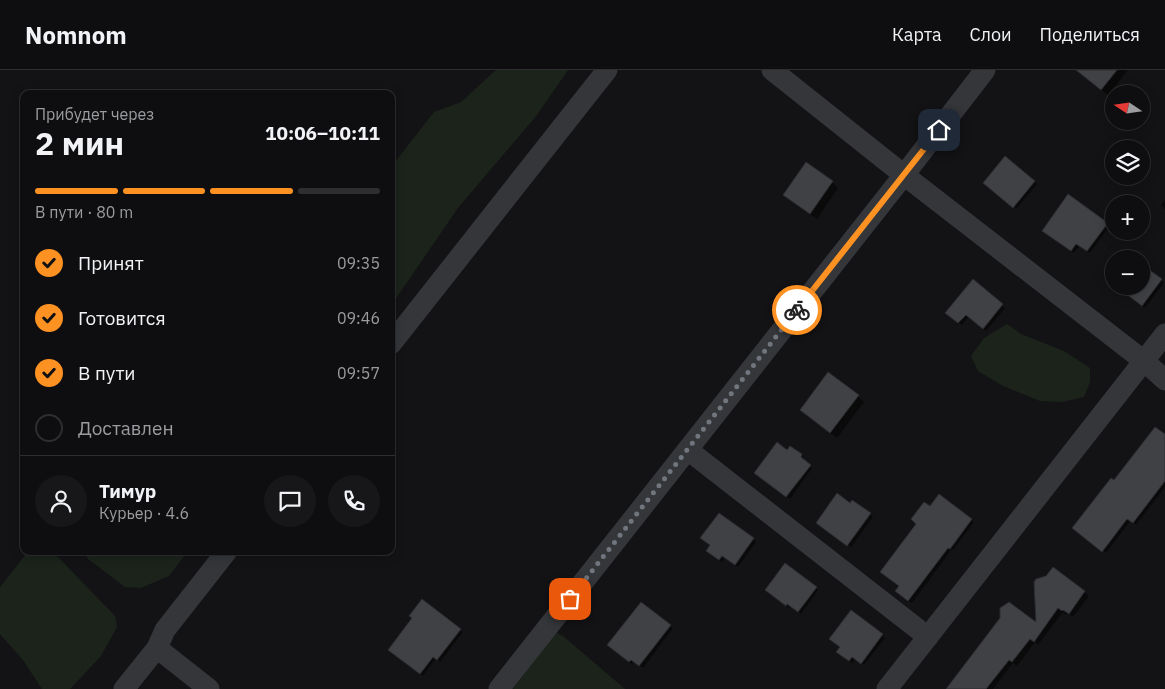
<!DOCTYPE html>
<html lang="ru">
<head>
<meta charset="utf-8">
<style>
  :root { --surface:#0e0e10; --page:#171719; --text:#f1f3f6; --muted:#9b9c9f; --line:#2e2e30; --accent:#fd9223 }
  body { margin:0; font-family:"IBM Plex Sans",sans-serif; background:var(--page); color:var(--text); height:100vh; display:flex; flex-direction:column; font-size:19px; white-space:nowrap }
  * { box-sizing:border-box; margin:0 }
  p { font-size:16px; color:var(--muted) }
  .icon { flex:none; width:28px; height:28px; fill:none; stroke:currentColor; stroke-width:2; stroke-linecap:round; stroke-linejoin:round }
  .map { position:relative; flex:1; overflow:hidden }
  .sheet { position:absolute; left:20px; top:20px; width:375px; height:465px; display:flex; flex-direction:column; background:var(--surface); border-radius:10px; box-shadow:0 2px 12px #0003,0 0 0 1px var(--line) }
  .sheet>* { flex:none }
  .needle { width:32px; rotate:283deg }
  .controls { position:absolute; left:1105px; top:15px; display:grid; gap:10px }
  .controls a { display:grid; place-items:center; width:45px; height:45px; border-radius:50%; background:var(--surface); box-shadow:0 2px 12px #0003,0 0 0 1px var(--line); font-size:25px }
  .pin { position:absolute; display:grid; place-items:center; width:42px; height:42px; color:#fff; margin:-21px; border-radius:10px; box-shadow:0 2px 8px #0006 }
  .courier { position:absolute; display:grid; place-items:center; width:50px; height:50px; margin:-25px; border:4px solid #fd9223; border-radius:50%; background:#fff; color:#222; box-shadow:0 1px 6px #0007 }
  .head em { font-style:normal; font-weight:700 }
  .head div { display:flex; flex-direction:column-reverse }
  .head { display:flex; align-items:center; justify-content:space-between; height:85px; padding:0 15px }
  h1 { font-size:32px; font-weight:700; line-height:38px }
  .bar { display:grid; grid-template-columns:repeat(4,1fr); gap:8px 5px; align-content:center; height:60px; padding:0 15px }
  .bar i { height:6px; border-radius:4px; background:var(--line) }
  .bar .selected { background:var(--accent) }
  .bar p { grid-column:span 4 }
  .line { display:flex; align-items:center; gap:12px; padding:0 15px; border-top:1px solid var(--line) }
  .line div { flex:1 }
  .round { display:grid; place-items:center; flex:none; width:52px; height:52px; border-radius:26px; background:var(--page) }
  ol { padding:0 15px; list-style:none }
  li { display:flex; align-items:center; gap:15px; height:55px }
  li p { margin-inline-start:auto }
  li .icon { padding:5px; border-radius:50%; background:var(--accent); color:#111; stroke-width:4 }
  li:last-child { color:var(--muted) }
  li i { width:28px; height:28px; border:2px solid var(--line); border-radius:50% }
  header { display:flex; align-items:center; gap:30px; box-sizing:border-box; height:70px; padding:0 25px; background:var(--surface); border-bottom:1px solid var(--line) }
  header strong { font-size:24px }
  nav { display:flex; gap:28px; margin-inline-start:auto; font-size:18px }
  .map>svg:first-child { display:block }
  .green { fill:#1b231b }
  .shadow { fill:#0007 }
  .building { fill:#3f4145; stroke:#2d2d31 }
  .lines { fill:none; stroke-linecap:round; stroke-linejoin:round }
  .minor { stroke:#34363a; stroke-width:21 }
  .done { stroke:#71767e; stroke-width:5; stroke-dasharray:0 9 }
  .route { stroke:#fd9223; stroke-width:6 }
</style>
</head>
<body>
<header>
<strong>Nomnom</strong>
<nav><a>Карта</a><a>Слои</a><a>Поделиться</a></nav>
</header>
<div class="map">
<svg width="1165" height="619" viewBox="0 0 1165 619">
  <rect width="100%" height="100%" fill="#131315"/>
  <!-- green -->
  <g class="green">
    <path d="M496,0H568L537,45L458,138L397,227L391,233V97L434,42L461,32Z"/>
    <path d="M1007,254L1021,264L1064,281L1090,298V312L1084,327L1062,332L1040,331L1003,316L978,301L971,286L984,268Z"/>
    <path d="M84,481H188L169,506L141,518L125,517L88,489Z"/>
    <path d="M43,483L58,487L115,546L117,557L101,586L70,619H42L23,590L0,564V517L26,484Z"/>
    <path d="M557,563L563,566L625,619H513L552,567Z"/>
  </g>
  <!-- shadow -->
  <g class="shadow">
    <path d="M1077,0H1128L1108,25Z"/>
    <path d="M806,94L832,112L838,118L817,149L791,131Z"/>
    <path d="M1034,112L1037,114L1016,139L988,116Z"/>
    <path d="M1165,130V139L1161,135Z"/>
    <path d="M1107,154L1109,157L1090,183L1080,175L1074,183L1046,163Z"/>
    <path d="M1161,210L1164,213L1145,238L1117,216H1141Z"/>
    <path d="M973,211L1005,238L986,261L969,246L962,255L950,245Z"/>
    <path d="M858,326L864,332L837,368L807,346L801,340Z"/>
    <path d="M1165,366V417L1136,455L1131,450L1106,483L1076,461L1114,412Z"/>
    <path d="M801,385L804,388L803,390L812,398L790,429L758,406Z"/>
    <path d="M940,425L974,452L953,480L952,479L912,533L899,524L900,516L930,438Z"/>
    <path d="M850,435L870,444L873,447L851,477L820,455Z"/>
    <path d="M753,469L756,472L738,497L725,488L722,492L710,483L711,476Z"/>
    <path d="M1053,498L1089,526L1073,547L1068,543L1067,545L1063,542L1038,575L1035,572L1017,596L1013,593L993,619H951L949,617L1037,555L1046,507Z"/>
    <path d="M816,518L818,520L801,544L790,536L789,538L769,523Z"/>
    <path d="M670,556L673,558L643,598L634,591L632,594L611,578Z"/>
    <path d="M460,560L463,562L440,592L436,588L423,606L393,582Z"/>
    <path d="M882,565L885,568L864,595L856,589L853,593L841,584Z"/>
  </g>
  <!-- building -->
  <g class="building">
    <path d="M1076,0H1117L1101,20Z"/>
    <path d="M1005,86L1035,111L1013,138L983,113Z"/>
    <path d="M806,92L833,111L810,144L783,125Z"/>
    <path d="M1068,124L1108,153L1087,181L1076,174L1071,181L1042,161Z"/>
    <path d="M1141,194L1162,209L1142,236L1116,216H1141Z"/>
    <path d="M973,209L1003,234L983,259L966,245L958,253L945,243Z"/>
    <path d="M828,302L859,325L830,363L800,340Z"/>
    <path d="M1155,357L1165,364V411L1133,453L1127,449L1102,482L1072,458L1111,408L1114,410Z"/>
    <path d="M777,372L787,380L790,376L802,384L801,387L811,395L786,427L754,403Z"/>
    <path d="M837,423L850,433L852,430L871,443L847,476L816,453Z"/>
    <path d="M939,424L972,449L950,479L948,478L908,531L895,521L899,516L880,502L916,454L911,449L924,432L930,436Z"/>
    <path d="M719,443L754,468L735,495L722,486L719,490L706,481L710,475L700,468Z"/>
    <path d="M785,493L817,517L798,542L787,534L786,536L765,520Z"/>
    <path d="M1053,497L1085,521L1069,544L1063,540L1062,541L1058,538L1034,572L1030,569L1012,592L1009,590L986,619H946L1000,548V538L1009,532L1036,552L1034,512L1036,509L1046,506Z"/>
    <path d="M422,529L461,559L437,590L433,587L420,604L388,580L412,548L409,546Z"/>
    <path d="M641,532L671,555L639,596L631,590L629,592L607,575Z"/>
    <path d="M851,540L883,564L861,594L852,587L849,591L836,582L840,577L829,569Z"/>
  </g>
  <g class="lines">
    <!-- minor -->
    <g class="minor">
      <path d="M772,0L904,105L1144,291L1165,310"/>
      <path d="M391,274L607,0"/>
      <path d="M688,380L928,567"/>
      <path d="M157,578L209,619"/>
      <path d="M124,619L157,578L165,560L227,481"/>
      <path d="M499,619L904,105L985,0"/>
      <path d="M887,619L1165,264"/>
    </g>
  </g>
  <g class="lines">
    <!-- done -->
    <path class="done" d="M570,529L797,240"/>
    <!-- route -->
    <path class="route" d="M797,240L939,60"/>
  </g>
</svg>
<div class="controls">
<a><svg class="needle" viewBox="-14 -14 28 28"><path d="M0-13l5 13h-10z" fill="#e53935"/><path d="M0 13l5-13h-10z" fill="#9b9c9f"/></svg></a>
<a><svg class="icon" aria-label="layers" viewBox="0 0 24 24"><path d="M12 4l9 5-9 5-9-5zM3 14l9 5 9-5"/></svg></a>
<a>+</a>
<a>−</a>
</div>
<div class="pin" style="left:570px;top:529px;background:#ea580c"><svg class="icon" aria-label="bag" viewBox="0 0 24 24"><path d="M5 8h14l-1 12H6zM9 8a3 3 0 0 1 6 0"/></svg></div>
<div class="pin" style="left:939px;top:60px;background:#1f2937"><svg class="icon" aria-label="home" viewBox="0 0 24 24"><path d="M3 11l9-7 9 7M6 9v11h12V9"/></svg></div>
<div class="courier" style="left:797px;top:240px"><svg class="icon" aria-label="bike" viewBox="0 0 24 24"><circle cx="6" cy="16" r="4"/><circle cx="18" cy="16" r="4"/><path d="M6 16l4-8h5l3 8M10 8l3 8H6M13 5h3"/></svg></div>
<section class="sheet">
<div class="head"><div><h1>2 мин</h1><p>Прибудет через</p></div><em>10:06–10:11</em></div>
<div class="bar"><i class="selected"></i><i class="selected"></i><i class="selected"></i><i></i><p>В пути · 80 m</p></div>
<ol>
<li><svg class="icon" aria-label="check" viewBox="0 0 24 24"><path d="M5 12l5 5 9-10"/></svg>Принят<p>09:35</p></li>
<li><svg class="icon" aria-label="check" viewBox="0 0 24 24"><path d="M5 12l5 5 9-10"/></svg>Готовится<p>09:46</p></li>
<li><svg class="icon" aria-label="check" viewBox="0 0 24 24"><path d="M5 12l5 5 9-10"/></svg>В пути<p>09:57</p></li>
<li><i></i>Доставлен</li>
</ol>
<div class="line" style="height:90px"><a class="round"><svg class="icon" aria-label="person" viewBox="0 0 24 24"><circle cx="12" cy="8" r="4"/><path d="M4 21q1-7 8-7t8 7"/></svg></a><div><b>Тимур</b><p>Курьер · 4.6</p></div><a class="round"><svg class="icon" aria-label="chat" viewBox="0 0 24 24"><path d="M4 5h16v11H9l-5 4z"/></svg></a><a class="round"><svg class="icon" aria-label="phone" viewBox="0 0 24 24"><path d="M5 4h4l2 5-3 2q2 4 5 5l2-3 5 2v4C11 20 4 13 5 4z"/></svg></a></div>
</section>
</div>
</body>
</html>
